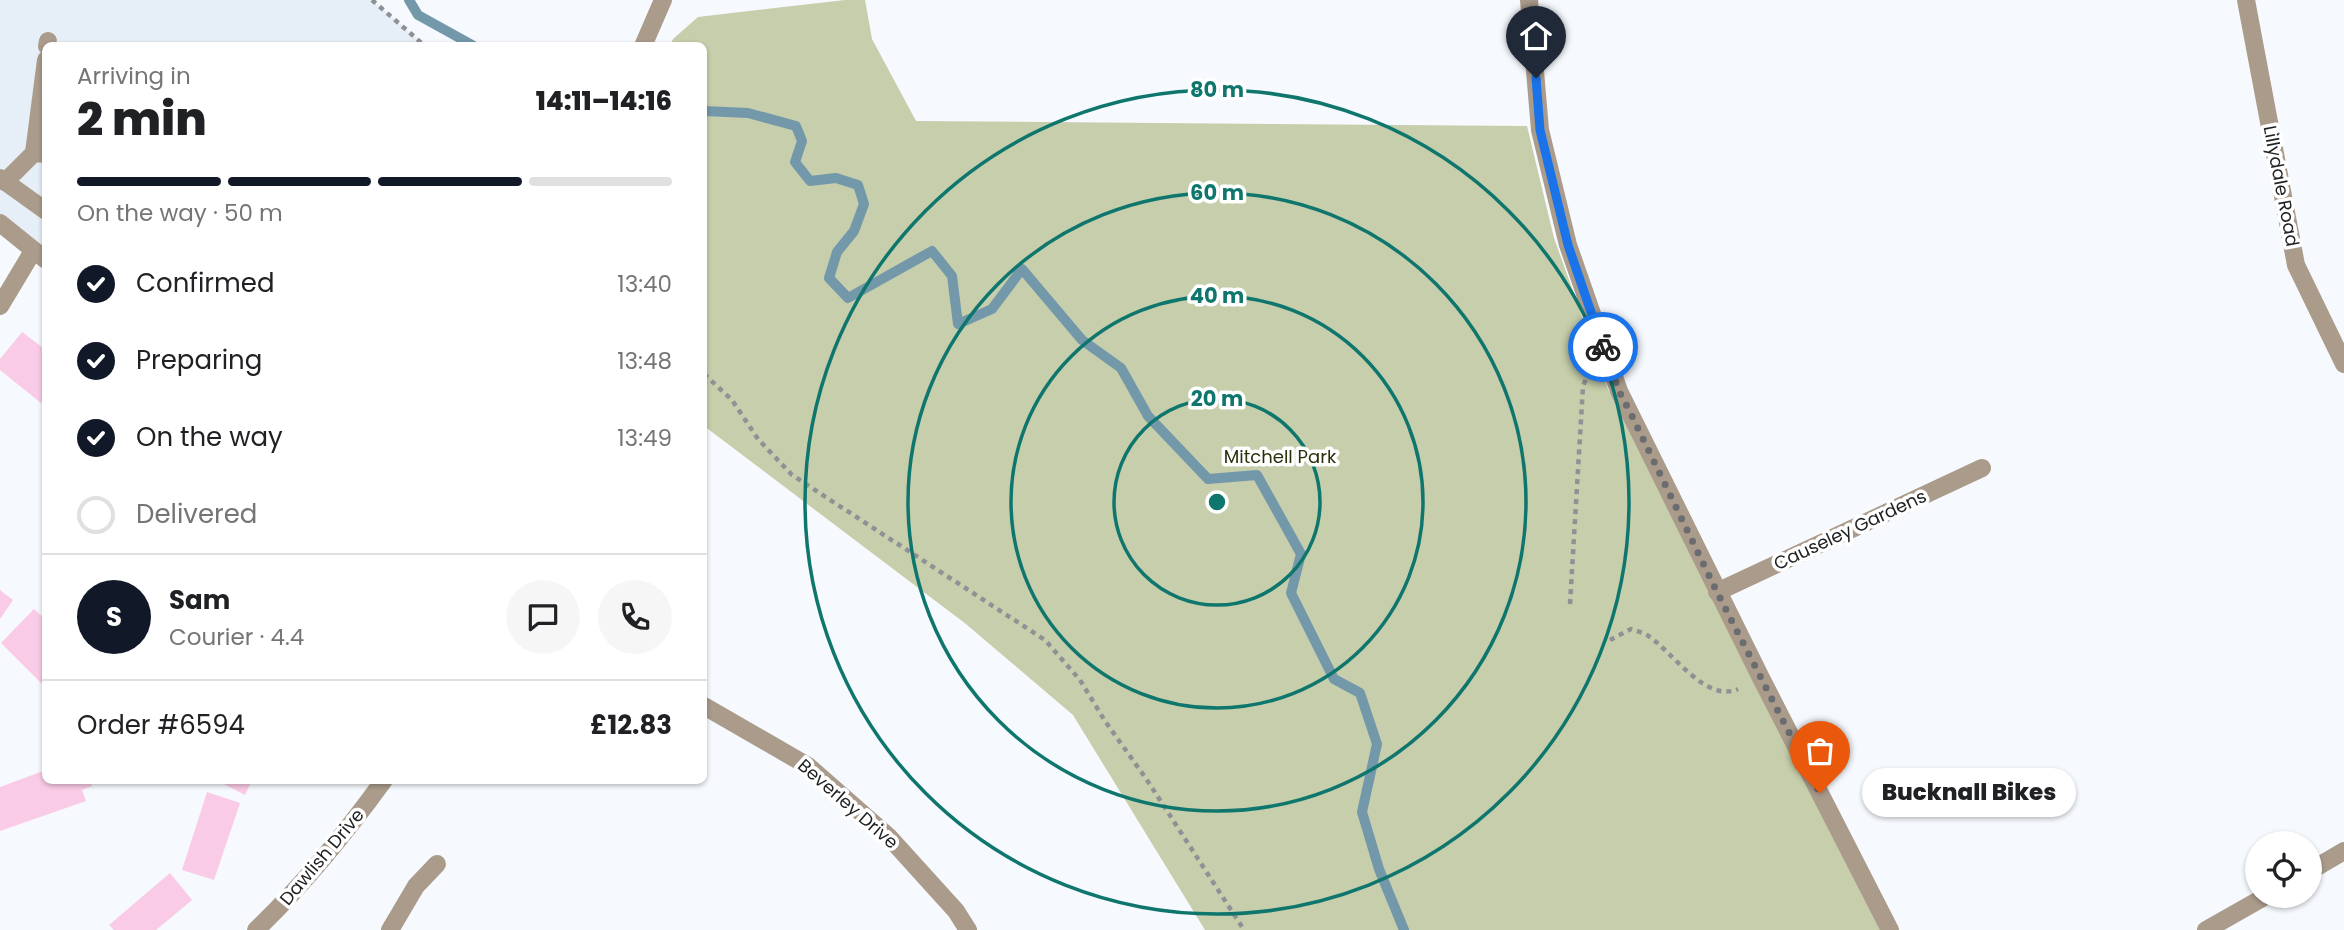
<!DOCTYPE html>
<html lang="en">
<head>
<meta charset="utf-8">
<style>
  :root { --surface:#fff; --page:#f6f6f6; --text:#202124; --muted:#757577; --line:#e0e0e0; --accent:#111827 }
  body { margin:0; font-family:Poppins,sans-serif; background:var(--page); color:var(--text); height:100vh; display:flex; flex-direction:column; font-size:26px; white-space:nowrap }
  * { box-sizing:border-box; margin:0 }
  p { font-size:23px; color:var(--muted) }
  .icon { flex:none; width:38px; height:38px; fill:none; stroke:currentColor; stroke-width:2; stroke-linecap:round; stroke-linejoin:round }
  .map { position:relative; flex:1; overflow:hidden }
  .panel { position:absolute; left:42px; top:42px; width:665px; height:742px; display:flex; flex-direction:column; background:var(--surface); border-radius:10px; box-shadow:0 2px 5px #0004 }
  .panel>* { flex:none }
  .controls { position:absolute; left:2245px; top:831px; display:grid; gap:14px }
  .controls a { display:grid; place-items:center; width:77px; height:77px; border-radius:50%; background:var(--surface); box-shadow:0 2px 5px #0004; font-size:35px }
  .pin { position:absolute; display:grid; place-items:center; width:60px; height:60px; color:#fff; margin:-72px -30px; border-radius:50% 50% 50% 0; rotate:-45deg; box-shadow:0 0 7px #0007 }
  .pin .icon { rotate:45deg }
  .courier { position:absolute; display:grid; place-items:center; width:70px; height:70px; margin:-35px; border:5px solid #1a73e8; border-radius:50%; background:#fff; color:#222; box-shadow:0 2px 9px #0007 }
  .bubble { position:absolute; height:49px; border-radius:24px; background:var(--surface); box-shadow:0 2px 5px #0004; font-size:23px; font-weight:800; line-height:49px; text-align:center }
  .head em { font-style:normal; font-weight:800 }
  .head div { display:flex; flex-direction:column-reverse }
  .head { display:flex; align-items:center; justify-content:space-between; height:119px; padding:0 35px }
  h1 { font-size:46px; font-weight:800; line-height:52px }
  .bar { display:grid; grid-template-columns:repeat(4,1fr); gap:10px 7px; align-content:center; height:84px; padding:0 35px }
  .bar i { height:9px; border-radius:5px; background:var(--line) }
  .bar .current { background:var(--accent) }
  .bar p { grid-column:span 4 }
  .line { display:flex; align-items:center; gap:18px; padding:0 35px; border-top:2px solid var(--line) }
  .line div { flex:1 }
  .round { display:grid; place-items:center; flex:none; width:74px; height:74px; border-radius:37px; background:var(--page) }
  ol { padding:0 35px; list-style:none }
  li { display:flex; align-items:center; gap:21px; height:77px }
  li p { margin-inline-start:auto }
  li .icon { padding:7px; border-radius:50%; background:var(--accent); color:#fff; stroke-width:4 }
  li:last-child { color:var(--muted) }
  li i { width:38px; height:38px; border:4px solid var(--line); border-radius:50% }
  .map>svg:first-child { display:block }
  .built { fill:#e6eef8 }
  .green { fill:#c6ceab }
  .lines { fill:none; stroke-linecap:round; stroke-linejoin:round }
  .stream { stroke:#7398aa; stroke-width:10 }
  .building { fill:#facbe6 }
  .path { stroke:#8f9194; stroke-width:4.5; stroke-dasharray:5 5; stroke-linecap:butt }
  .minor { stroke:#aa9b8b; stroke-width:18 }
  .done { stroke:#6a6c6f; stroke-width:7; stroke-dasharray:0 12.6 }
  .route { stroke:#1a73e8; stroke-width:9 }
  .ring { fill:none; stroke:#0f766e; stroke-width:3.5 }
  .labels { text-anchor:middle; stroke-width:7; stroke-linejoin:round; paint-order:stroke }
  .street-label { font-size:18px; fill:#1f2022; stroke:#fff }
  .park-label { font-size:18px; fill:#29300b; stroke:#fff }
  .centre { fill:#0f766e; stroke:#fff; stroke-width:3.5 }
  .ring-label { font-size:21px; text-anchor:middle; font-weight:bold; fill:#0f766e; stroke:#fff; stroke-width:7; stroke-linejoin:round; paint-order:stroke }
</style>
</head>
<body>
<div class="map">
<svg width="2344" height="930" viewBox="0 0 2344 930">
  <rect width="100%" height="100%" fill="#f6f9fd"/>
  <!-- built -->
  <path class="built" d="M0,0H372L425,45L46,46L45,249L0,228Z"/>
  <!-- green -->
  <path class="green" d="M845,0H865L872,39L916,121L1527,126L1554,238L1608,389L1706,586L1883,930H1205L1073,715L966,624L704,426V46H670L673,39L698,17Z"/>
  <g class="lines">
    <!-- stream -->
    <g class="stream">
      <path d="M409,0L418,15L474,46"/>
      <path d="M704,111L748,113L796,126L802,141L795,162L810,181L836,178L858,185L864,204L854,231L837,252L829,278L848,298L932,251L952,276L958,324L992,309L1022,269L1082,340L1121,368L1148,416L1208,479L1257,475L1301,554L1291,593L1334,679L1360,693L1377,744L1362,812L1379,869L1404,930"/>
    </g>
  </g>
  <!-- building -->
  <g class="building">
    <path d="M22,332L46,350V407L0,370V359Z"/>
    <path d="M0,590L13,600L0,619Z"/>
    <path d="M34,609L46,620V683L43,685L1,643Z"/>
    <path d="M46,770V780H90L92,786L82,790L86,801L0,831V787Z"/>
    <path d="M216,780H252L245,795Z"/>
    <path d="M207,792L240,803L214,880L182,870Z"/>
    <path d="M170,873L192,900L156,930H114L109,925Z"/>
  </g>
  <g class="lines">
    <!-- path -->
    <g class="path">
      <path d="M372,0L425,46"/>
      <path d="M704,374L732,400L758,439L792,475L1045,640L1080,680L1105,721L1147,780L1244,930"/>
      <path d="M1570,604L1583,386L1586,379"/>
      <path d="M1610,640L1631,629C1636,631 1642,632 1647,635C1671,650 1706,704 1738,689"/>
    </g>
    <!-- minor -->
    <g class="minor">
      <path d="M1529,0L1540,130L1568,245L1619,391L1761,678L1890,930"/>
      <path d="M2246,0L2296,265L2344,364"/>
      <path d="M47,46L48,41"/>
      <path d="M643,46L663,0"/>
      <path d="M34,153L46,60"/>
      <path d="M0,178L46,211"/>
      <path d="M5,182L34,153L46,154"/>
      <path d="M0,223L46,260"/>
      <path d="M0,306L33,251"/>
      <path d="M1717,592L1982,468"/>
      <path d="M704,706L808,766L889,837L956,911L968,930"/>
      <path d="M2310,871L2344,851"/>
      <path d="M256,930C304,884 345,834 384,780"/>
      <path d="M390,930L416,886L437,864"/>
      <path d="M2206,930L2266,896"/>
    </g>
  </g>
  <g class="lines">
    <!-- done -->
    <path class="done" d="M1603,347L1619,391L1632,416L1717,592L1820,793"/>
    <!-- route -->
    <path class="route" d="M1536,78L1540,130L1568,245L1603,347"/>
  </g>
  <!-- distance rings -->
  <g class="ring">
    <circle cx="1217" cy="502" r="103"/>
    <circle cx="1217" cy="502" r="206"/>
    <circle cx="1217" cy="502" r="309"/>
    <circle cx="1217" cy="502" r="412"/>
  </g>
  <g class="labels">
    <!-- street labels -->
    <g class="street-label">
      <text transform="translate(2281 186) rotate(79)" y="6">Lillydale Road</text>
      <text transform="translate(1850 530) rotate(-25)" y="6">Causeley Gardens</text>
      <text transform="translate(848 804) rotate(41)" y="6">Beverley Drive</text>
      <text transform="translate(322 857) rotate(-50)" y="6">Dawlish Drive</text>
    </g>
    <!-- park labels -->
    <g class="park-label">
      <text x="1280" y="463">Mitchell Park</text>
    </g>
  </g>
  <circle cx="1217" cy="502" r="10" class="centre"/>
  <g class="ring-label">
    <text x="1217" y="97">80 m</text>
    <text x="1217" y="200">60 m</text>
    <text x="1217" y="303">40 m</text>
    <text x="1217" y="406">20 m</text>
  </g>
</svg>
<div class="controls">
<a><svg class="icon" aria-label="locate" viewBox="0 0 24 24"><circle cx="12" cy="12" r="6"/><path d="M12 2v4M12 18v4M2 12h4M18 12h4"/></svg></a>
</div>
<div class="pin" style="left:1820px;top:793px;background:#ea580c"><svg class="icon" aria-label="bag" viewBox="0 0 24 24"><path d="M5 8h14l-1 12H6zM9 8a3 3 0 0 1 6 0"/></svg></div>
<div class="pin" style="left:1536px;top:78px;background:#1f2937"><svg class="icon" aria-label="home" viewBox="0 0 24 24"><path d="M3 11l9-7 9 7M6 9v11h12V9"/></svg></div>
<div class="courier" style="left:1603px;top:347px"><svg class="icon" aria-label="bike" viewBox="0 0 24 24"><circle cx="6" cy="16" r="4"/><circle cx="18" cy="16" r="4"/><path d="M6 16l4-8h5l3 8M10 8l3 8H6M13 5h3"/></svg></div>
<div class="bubble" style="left:1862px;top:768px;width:214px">Bucknall Bikes</div>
<section class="panel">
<div class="head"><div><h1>2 min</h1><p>Arriving in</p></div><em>14:11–14:16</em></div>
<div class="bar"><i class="current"></i><i class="current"></i><i class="current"></i><i></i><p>On the way · 50 m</p></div>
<ol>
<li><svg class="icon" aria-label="check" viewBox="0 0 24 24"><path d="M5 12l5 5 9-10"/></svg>Confirmed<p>13:40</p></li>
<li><svg class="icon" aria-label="check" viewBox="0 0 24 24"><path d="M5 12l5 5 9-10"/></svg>Preparing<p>13:48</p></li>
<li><svg class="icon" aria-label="check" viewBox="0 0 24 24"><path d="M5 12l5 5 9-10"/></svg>On the way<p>13:49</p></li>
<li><i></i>Delivered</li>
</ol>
<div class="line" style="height:126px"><b class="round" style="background:var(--accent);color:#fff">S</b><div><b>Sam</b><p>Courier · 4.4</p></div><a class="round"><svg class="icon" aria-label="chat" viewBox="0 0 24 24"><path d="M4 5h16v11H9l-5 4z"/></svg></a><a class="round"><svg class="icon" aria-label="phone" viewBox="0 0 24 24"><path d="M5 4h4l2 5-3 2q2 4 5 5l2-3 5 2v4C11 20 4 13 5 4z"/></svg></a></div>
<div class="line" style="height:91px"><div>Order #6594</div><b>£12.83</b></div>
</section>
</div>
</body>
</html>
